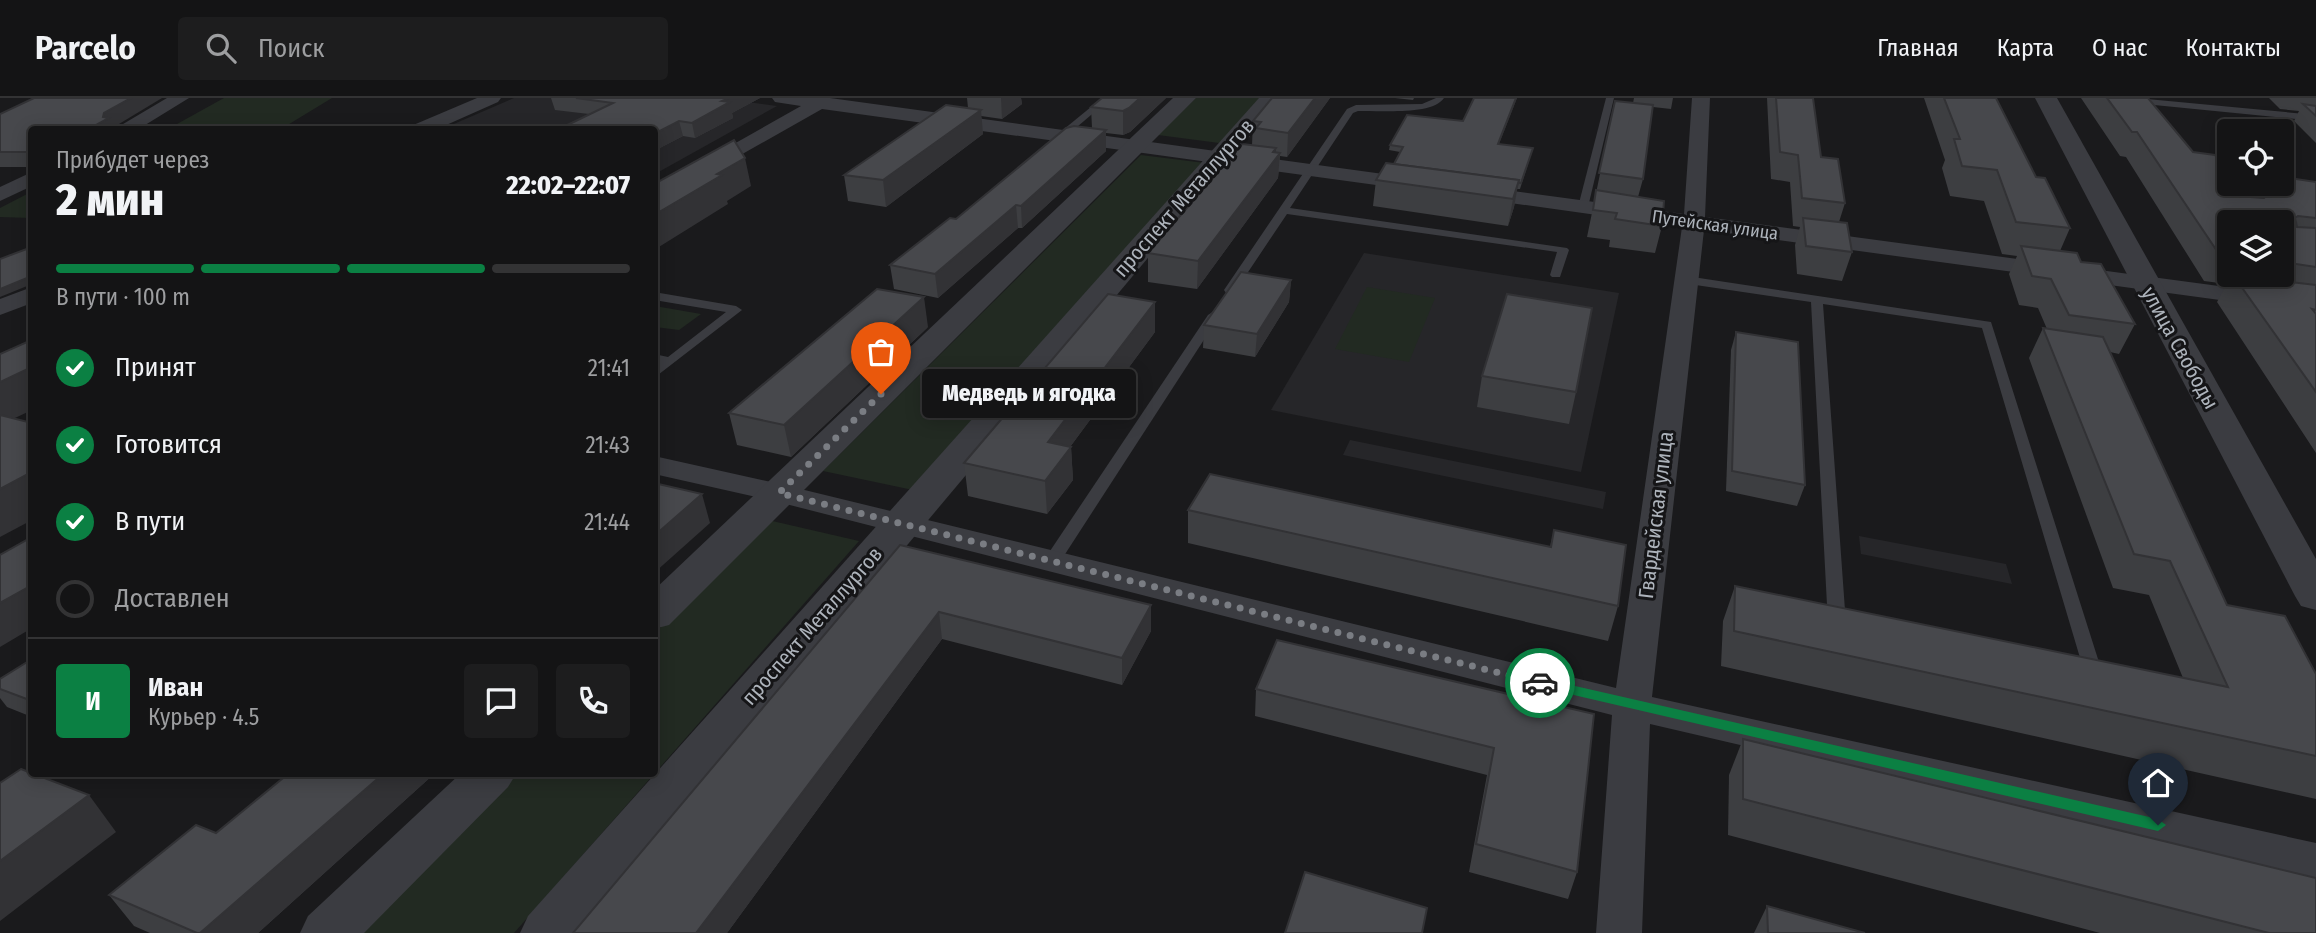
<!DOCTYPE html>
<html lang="ru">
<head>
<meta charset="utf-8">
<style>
  :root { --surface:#141415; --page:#1d1d1e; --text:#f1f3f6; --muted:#9d9ea0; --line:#333334; --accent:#0b8043 }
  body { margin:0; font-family:"Fira Sans Condensed",sans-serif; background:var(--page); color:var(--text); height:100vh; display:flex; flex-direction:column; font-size:26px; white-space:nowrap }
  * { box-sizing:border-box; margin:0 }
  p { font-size:23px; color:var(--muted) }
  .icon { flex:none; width:38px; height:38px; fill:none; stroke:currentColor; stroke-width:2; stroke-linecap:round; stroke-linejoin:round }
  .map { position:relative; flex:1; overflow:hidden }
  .drawer { position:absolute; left:28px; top:28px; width:630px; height:651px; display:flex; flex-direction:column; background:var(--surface); border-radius:7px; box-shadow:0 4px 18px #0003,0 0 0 2px var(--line) }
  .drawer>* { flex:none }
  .buttons { position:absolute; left:2217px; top:21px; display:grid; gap:14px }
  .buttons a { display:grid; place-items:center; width:77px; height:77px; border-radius:7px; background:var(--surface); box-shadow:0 4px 18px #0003,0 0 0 2px var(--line); font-size:35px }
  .pin { position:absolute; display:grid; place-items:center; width:60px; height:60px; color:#fff; margin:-72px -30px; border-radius:50% 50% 50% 0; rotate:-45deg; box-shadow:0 0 7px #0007 }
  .pin .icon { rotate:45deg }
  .courier { position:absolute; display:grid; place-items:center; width:70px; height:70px; margin:-35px; border:5px solid #0b8043; border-radius:50%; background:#fff; color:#222; box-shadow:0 2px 9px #0007 }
  .bubble { position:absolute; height:49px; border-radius:7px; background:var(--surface); box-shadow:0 4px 18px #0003,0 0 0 2px var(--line); font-size:23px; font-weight:800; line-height:49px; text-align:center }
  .headline em { font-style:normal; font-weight:800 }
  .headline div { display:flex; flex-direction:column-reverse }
  .headline { display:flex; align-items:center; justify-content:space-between; height:119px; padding:0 28px }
  h1 { font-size:46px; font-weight:800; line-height:52px }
  .bar { display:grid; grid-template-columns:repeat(4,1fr); gap:10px 7px; align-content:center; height:84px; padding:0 28px }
  .bar i { height:9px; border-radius:5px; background:var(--line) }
  .bar .active { background:var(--accent) }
  .bar p { grid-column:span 4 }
  .line { display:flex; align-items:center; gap:18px; padding:0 28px; border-top:2px solid var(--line) }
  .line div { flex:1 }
  .round { display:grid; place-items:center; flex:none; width:74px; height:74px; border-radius:7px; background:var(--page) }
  ol { padding:0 28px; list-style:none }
  li { display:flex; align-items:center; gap:21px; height:77px }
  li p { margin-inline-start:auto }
  li .icon { padding:7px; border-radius:50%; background:var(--accent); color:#fff; stroke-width:4 }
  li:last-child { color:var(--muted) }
  li i { width:38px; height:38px; border:4px solid var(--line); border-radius:50% }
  header { display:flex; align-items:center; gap:42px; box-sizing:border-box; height:98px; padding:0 35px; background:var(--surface); border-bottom:2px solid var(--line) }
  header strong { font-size:33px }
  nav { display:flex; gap:38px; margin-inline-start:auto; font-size:24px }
  .search { width:490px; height:63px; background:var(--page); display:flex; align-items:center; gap:18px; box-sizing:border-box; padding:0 24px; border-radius:7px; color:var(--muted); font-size:26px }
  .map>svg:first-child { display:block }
  .built { fill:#262629 }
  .green { fill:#222a22 }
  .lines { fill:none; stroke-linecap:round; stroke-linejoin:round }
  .service { fill:#3b3c41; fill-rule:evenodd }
  .minor { fill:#3b3c41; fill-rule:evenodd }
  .tertiary { fill:#3b3c41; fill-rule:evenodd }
  .wall { fill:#3d3e41; fill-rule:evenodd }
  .shaded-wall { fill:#323235 }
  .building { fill:#47484c; stroke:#323235; stroke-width:2 }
  .route { fill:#0b8043 }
  .done { stroke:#7a7d83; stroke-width:7; stroke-dasharray:0 12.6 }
  .labels { text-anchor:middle; stroke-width:6; stroke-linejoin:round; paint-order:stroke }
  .far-street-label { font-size:18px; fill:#adb3bb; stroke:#151517 }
  .street-label { font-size:21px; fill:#adb3bb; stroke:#151517 }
</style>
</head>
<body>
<header>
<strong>Parcelo</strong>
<div class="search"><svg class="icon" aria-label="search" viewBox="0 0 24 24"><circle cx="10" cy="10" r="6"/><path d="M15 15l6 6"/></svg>Поиск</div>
<nav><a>Главная</a><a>Карта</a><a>О нас</a><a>Контакты</a></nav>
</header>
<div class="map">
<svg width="2316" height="835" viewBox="0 0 2316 835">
  <rect width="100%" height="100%" fill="#1a1a1c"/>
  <!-- built -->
  <g class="built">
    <path d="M514,0H718L777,8L655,76L654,32H440Z"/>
    <path d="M1364,155L1619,195L1581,374L1271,312Z"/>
    <path d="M1350,342L1606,394L1603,411L1343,357Z"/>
    <path d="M1859,438L2006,466L2012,486L1861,456Z"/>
  </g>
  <!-- green -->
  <g class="green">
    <path d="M224,0H332L281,31H168Z"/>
    <path d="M1196,0H1267L1227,46L1158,37Z"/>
    <path d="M1141,57L1205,65L913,392L823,373Z"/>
    <path d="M31,94V120L0,119V110Z"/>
    <path d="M1367,189L1435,200L1409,264L1335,251Z"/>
    <path d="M654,208H655L701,216L679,232L655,229Z"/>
    <path d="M768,422L859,443L655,675V535Z"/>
    <path d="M515,676H654L514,835H356Z"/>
  </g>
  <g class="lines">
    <!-- service -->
    <g class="service">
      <path d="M1102,0H1111L1064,40H1058V36Z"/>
      <path d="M1436,0H1444C1432,18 1378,12 1358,13L1353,15L1290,110L1567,150L1569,152L1560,179H1552L1550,177L1557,154L1287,116L1234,195H1226L1224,192L1347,11L1356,7L1422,6Z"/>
      <path d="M1606,0H1614L1588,109L1583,112L1578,109Z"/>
      <path d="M2147,1L2316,17V23L2144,6V2Z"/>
      <path d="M1686,178L1991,224L2104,580L2102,585H2088L2086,580L1982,230L1823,206L1846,526L1843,530H1831L1828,526L1811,204L1682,185L1680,182Z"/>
      <path d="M654,194L736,208L742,212L654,280V269L660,265L654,264V256L668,259L726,214L654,202Z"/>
      <path d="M1214,213L1220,217L1058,467H1046L1044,463L1046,459L1208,217Z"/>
    </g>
    <!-- minor -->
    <g class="minor">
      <path d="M167,0H189L137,32H113Z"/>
      <path d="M477,0H501L498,4L435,32H409L411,28Z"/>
      <path d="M772,0H830L1420,81L1427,83L1430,87L1427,91L1420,93L822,11L654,106V91L801,8L775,4Z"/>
      <path d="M1692,0H1710L1705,119L2316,201V215L1704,132L1652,599L2316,745V781L1650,626L1642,835H1596L1612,617L778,404L654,376V358L780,386L1616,590L1682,129L1475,100L1468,98L1465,94L1468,90L1475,88L1684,116Z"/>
      <path d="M32,74V88L0,103V89Z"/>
      <path d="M32,189V205L0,217V201Z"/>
    </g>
    <!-- tertiary -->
    <g class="tertiary">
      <path d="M1173,0H1196L669,527L654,531V492Z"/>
      <path d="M1259,0H1282L582,835H520L528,818Z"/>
      <path d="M2035,0H2057L2316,461V512L2301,508L2295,498Z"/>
      <path d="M460,676H516L508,689L364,835H300L308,818Z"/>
    </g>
  </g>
  <!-- wall -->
  <g class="wall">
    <path d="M551,0H760L732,15L733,20L695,40L683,38L654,53V32L589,16L555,12Z"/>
    <path d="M967,0H1021L1022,6L1002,21L981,18L983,36L886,109L848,103L844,77L968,10Z"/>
    <path d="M1166,0L1130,34L1123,37L1106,35V53L1022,130H1018L938,200L894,191L890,167L956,121L1092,30L1091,9Z"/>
    <path d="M1330,0L1287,59L1280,58L1278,80L1197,191L1148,184V155L1252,47L1253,23Z"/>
    <path d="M1395,0H1414L1413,2Z"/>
    <path d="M1634,0H1673L1671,11L1653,9L1643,81L1638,99L1662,128L1655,155L1609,149L1610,142L1587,139L1615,3L1633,5Z"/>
    <path d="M1767,0H1813L1821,59L1845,105L1839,124L1852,154L1842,183L1797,176L1795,147L1800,129L1793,128L1790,84L1771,81Z"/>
    <path d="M1924,0H1996L2036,79L2070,130L2060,153L2081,164L2135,226L2119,256L2110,254L2227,507L2316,576V701L1721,568L1723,523L1735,488L2183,580L2149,497L2113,490L2029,260L2043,230L2047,231L2038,210L2019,207L2009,176L2017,158L2002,156L1984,103L1950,98L1942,70L1945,62Z"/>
    <path d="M2081,0H2148L2193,54L2227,71L2230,66V86H2282L2316,84V355L2217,204L2227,186L2204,183L2126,59L2120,58ZM2230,124H2282V177H2230Z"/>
    <path d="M2269,0H2316V45L2294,23L2299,13L2280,11Z"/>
    <path d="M0,16L114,29L115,32H32V69H0Z"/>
    <path d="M1499,46L1533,50L1520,91H1517L1514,109L1508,128L1373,108L1376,82L1394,66L1400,54L1389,52L1390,47Z"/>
    <path d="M1291,182L1289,204L1255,259L1203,250L1204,227Z"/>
    <path d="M1155,204V234L1070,349H1071L1073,382L1047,416L968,398L964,365Z"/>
    <path d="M928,229L791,359L737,347L729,315Z"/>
    <path d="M1736,234L1805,387L1797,408L1726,393L1731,252Z"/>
    <path d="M1482,278L1576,294L1569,326L1477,309Z"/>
    <path d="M1188,412L1550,449L1554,432L1618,508L1608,543L1188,445Z"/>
    <path d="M900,447L1151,507V533L1122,587L942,541L727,835H573Z"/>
    <path d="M32,561V619L7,609L0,600V581Z"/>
    <path d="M1256,591L1594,616L1577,774L1568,801L1469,774L1487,677L1255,618Z"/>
    <path d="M1743,641L2316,835H2100L1728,737L1729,677Z"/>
    <path d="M288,676H434L258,835H150L134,828L109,797L216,735Z"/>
    <path d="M1767,808L1865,835H1754Z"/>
  </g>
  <!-- shaded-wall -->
  <g class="shaded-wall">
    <path d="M131,0H162L114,29L115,32H87L104,15Z"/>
    <path d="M729,0H760L732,15L733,20L695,40L692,25Z"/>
    <path d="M1001,0H1021L1022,6L1002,21Z"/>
    <path d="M1140,0H1166L1130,34L1123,37V13Z"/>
    <path d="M1315,0H1330L1287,59L1288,35Z"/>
    <path d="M1516,0H1517L1497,51L1498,46Z"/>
    <path d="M981,12L983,36L886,109L883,82Z"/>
    <path d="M679,23L683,38L654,53V36Z"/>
    <path d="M1106,32V53L1022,130L1021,108Z"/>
    <path d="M1276,50V61L1280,55L1278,80L1197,191L1198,163Z"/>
    <path d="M745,60L751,88L727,103L728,106L654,152V117L717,76Z"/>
    <path d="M1519,82L1514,109L1508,128L1513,101Z"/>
    <path d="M1016,107L1018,130L938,200L935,176Z"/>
    <path d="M32,178V186L0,199V191Z"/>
    <path d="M1291,182L1289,204L1255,259L1257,236Z"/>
    <path d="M924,199L928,229L791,359L784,327Z"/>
    <path d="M1155,204V234L1053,372L1071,349L1073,382L1047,416L1045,383L1048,344Z"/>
    <path d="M32,269V312L0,327V284Z"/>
    <path d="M32,374V422L0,439V391Z"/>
    <path d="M702,396L710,425L654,475V438Z"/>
    <path d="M32,487V530L0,549V505Z"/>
    <path d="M1151,507V533L1122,587V560Z"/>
    <path d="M939,514L942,541L727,835H696Z"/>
    <path d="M383,676H434L258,835H200Z"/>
    <path d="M89,697L116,734L0,823V763Z"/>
  </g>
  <!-- building -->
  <g class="building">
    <path d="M34,0H131L104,15L103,19L109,20L87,32H32V54H0V16Z"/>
    <path d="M576,0H729L722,3L730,4L692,25L679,23L654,36V32H557L613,5Z"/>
    <path d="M1102,0H1140L1129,10L1123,13L1091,9Z"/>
    <path d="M1272,0H1315L1288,35L1256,30L1261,24L1253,23Z"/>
    <path d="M1474,0H1516L1498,46L1533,50L1521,85H1518L1519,82L1394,66L1403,49L1390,47L1407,17L1463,23Z"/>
    <path d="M1776,0H1813L1821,59L1838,61L1845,105L1802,100L1798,57L1780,54Z"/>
    <path d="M1944,0H1996L2036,79L2045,80L2070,130L2016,124L1997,72L1962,68L1954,41H1960Z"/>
    <path d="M2107,0H2148L2193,54L2215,57L2230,74V86H2240L2251,99L2264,100L2266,98L2256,86H2282V79L2316,84V120L2298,118L2295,120L2297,129L2316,130V169L2282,164V124H2230V157L2219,156L2137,34H2132Z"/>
    <path d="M1615,3L1653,7L1643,81L1599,75Z"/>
    <path d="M2303,6L2316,8V18Z"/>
    <path d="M946,7L981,12L883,82L844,77Z"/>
    <path d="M1074,28L1106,32L1021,108L1016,107L935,176L890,167L950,120L956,121L1066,30Z"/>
    <path d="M734,42L745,60L717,76L722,77L654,117V86Z"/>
    <path d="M1242,46L1276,50L1273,54L1280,55L1198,163L1148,155Z"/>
    <path d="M1386,65L1519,82L1513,101L1376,82Z"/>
    <path d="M1596,92L1664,103L1662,128L1615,121L1617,115L1593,112Z"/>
    <path d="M1803,120L1847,125L1852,154L1806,148Z"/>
    <path d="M2021,148L2077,155L2081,164L2101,166L2135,226L2069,217L2051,181L2032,178Z"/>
    <path d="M32,149V178L0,191V161Z"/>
    <path d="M1241,174L1291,182L1257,236L1204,227Z"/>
    <path d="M2233,177L2316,187V212L2312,211L2316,216V294Z"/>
    <path d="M877,191L924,199L784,327L729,315Z"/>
    <path d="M1108,196L1155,204L1048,344L1071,349L1045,383L964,365Z"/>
    <path d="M1507,196L1592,210L1576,294L1482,278Z"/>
    <path d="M2043,230L2103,239L2227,507L2285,518L2316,576V658L1734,533L1735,488L2228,589L2170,463L2134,456Z"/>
    <path d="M1736,234L1798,244L1805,387L1732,373Z"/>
    <path d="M27,244L32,245V269L0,284V256Z"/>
    <path d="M0,317L32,325V374L0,391Z"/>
    <path d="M1210,376L1551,449L1554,432L1626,447L1618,508L1188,412Z"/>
    <path d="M654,385L702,396L654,438Z"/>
    <path d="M32,439V487L0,505V457Z"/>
    <path d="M900,447L1151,507L1122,560L939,514L696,835H573Z"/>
    <path d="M1277,542L1594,616L1577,774L1476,746L1494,650L1256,591Z"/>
    <path d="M32,561V603L0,591V581Z"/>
    <path d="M1743,641L2316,780V835H2269L1743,701Z"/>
    <path d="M21,671L89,697L0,763V685Z"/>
    <path d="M288,676H383L200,835H197L109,797L196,727L216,735Z"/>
    <path d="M1305,774L1427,810L1422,835H1285Z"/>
    <path d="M1767,808L1865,835H1768Z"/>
  </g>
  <!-- route -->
  <path class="route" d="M1540,580L2158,721L2166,727L2158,733L1535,588L1533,585Z"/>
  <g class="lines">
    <!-- done -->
    <path class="done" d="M881,296L779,395L1540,585"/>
  </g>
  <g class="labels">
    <!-- far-street labels -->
    <g class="far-street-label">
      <text transform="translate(1715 127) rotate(8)" y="6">Путейская улица</text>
    </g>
    <!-- street labels -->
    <g class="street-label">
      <text transform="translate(1184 100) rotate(-49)" y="7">проспект Металлургов</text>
      <text transform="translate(2180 250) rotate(61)" y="7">улица Свободы</text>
      <text transform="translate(1656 417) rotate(-83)" y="7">Гвардейская улица</text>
      <text transform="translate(812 528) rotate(-49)" y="7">проспект Металлургов</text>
    </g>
  </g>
</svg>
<div class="buttons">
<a><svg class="icon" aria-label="locate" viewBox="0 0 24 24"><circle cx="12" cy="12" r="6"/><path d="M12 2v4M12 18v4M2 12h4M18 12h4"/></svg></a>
<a><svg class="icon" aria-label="layers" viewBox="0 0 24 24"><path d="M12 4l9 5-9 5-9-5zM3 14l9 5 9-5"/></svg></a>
</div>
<div class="pin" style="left:881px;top:296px;background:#ea580c"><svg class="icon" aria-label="bag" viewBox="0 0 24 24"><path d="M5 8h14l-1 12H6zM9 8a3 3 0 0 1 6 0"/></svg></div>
<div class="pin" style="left:2158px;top:727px;background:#1f2937"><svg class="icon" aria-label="home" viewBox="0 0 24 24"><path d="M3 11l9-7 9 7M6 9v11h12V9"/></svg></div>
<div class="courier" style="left:1540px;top:585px"><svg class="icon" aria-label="car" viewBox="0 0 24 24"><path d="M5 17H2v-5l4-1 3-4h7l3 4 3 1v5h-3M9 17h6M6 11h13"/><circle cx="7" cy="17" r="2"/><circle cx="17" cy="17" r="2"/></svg></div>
<div class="bubble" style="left:922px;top:271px;width:214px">Медведь и ягодка</div>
<section class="drawer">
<div class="headline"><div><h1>2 мин</h1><p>Прибудет через</p></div><em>22:02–22:07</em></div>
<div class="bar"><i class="active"></i><i class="active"></i><i class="active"></i><i></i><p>В пути · 100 m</p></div>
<ol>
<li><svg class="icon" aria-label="check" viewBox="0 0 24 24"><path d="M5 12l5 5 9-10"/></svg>Принят<p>21:41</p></li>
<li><svg class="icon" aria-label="check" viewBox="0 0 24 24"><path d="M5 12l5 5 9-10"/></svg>Готовится<p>21:43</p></li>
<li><svg class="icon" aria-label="check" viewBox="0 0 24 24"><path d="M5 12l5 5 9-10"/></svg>В пути<p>21:44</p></li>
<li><i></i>Доставлен</li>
</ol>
<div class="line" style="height:126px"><b class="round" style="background:var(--accent);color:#fff">И</b><div><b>Иван</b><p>Курьер · 4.5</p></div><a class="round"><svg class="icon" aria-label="chat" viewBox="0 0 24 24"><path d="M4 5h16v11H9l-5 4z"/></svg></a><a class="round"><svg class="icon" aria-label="phone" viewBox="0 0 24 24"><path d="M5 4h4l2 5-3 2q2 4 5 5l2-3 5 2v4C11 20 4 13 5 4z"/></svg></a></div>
</section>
</div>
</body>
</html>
